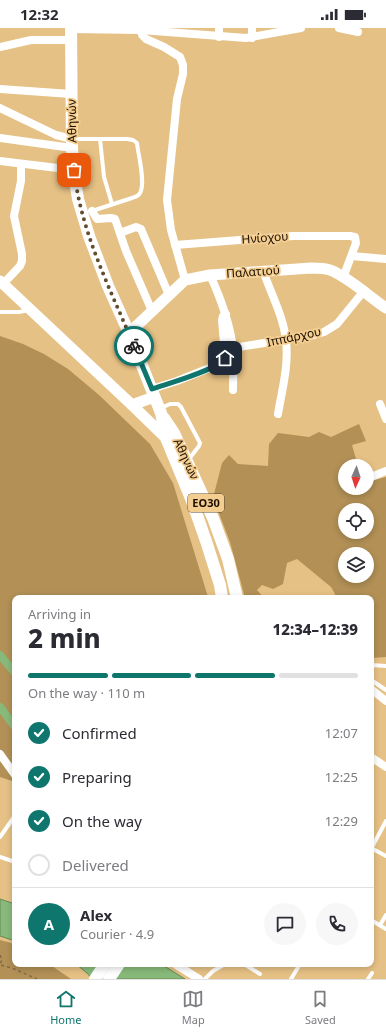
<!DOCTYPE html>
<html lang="en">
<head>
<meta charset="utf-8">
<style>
  :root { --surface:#fff; --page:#f7f7f7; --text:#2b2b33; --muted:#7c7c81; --line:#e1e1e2; --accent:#0f766e }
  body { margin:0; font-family:"Noto Sans",sans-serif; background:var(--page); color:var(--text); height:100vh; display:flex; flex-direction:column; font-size:15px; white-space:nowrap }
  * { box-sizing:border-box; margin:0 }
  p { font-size:13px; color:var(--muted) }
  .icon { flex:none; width:22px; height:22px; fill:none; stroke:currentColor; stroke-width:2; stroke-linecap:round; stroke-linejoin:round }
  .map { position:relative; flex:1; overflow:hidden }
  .drawer { position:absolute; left:12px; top:567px; width:362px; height:372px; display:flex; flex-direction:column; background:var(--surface); border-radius:8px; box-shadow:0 2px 6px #0003 }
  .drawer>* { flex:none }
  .needle { width:26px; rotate:183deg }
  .tools { position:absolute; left:338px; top:431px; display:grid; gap:8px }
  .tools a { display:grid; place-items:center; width:36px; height:36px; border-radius:50%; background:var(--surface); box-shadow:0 2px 6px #0003; font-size:20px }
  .pin { position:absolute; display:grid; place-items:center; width:34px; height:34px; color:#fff; margin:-17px; border-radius:8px; box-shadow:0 2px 6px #0006 }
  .courier { position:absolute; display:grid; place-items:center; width:40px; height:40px; margin:-20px; border:3px solid #0f766e; border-radius:50%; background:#fff; color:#222; box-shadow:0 1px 5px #0007 }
  .summary em { font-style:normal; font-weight:800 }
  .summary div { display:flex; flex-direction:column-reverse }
  .summary { display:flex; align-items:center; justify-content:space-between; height:68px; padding:0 16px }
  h1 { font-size:26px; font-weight:800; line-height:30px }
  .bar { display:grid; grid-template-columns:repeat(4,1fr); gap:6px 4px; align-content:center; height:48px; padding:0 16px }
  .bar i { height:5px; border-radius:3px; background:var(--line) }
  .bar .selected { background:var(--accent) }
  .bar p { grid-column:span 4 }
  .line { display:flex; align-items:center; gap:10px; padding:0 16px; border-top:1px solid var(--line) }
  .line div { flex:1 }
  .round { display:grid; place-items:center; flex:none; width:42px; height:42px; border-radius:21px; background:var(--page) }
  ol { padding:0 16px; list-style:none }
  li { display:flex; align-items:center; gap:12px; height:44px }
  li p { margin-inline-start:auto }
  li .icon { padding:4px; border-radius:50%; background:var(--accent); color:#fff; stroke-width:4 }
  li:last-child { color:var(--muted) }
  li i { width:22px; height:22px; border:2px solid var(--line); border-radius:50% }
  .status { display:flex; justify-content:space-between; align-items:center; height:28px; padding:0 20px; background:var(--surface); direction:ltr }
  .status svg { height:11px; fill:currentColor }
  .tab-bar { display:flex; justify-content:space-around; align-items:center; height:56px; border-top:1px solid var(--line); background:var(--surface); font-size:11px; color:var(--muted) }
  .tab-bar a { display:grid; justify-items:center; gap:2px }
  .tab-bar .selected { color:var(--accent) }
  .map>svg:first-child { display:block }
  .green { fill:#b29056; fill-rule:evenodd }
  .water { fill:#87ba7a; stroke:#678755 }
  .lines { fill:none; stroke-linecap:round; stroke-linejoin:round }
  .canal { stroke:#87ba7a; stroke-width:8 }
  .path { stroke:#846a44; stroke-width:1.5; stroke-dasharray:3 3; stroke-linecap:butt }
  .lane { stroke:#fff; stroke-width:4 }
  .street { stroke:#fff; stroke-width:8 }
  .secondary { stroke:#fff; stroke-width:11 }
  .primary { stroke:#fff; stroke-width:12 }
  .done { stroke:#634d2f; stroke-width:4; stroke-dasharray:0 7.2 }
  .route { stroke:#0f766e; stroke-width:5 }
  .labels { text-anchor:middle; stroke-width:3.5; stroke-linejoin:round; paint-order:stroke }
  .shield { fill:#f4ce91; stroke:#5d482c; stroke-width:1 }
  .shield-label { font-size:11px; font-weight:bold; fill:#1c0f00 }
  .street-label { font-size:12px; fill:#1c0f00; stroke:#f4ce91 }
</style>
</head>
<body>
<div class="status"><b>12:32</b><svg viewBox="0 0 49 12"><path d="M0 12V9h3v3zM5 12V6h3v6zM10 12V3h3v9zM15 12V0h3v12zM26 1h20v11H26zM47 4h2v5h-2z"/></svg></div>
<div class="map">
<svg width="386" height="951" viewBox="0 0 386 951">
  <rect width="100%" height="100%" fill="#e6c185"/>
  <!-- green -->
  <g class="green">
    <path d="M0,308L23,316L44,326L68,341L99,367L150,416L173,455L208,569L15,570V754L0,749Z"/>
    <path d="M359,396L366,413L352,417L358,438H345V460H367V454L386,449V629L371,630V570H331L335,566L331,559L297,531L287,535L283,556L273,561L262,557L257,562L264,570H245L230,514L213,470L222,435L229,427L238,436L268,438L269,416L278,405L309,409L319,404L331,409ZM345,482H367V504H345ZM345,526H367V548H345Z"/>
    <path d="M0,912L15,916V936H49L71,951H0Z"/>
  </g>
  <!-- water -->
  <g class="water">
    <path d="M0,871L15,876V913L0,908Z"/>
    <path d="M76,936H161L185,951H92L88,946Z"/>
  </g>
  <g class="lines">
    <!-- canal -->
    <g class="canal">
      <path d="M0,627L15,645"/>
      <path d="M0,679L15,699"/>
    </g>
    <!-- path -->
    <path class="path" d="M0,927L2,931L0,937L12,940L37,951"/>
    <!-- lane -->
    <g class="lane">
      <path d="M73,111H127L133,112L137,115C138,126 146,155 140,165C139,168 135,169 132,170L92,183"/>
      <path d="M100,111L104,149L112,176"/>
      <path d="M0,284H19L29,282"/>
      <path d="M161,380L170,376H178L181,379L200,415L199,418L189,431"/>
      <path d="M371,637L386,638"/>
      <path d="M371,652L386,662"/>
      <path d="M0,809L14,789"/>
      <path d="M371,820L386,828"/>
      <path d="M371,821L386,793"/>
      <path d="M0,829L15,834"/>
      <path d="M371,892L386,901"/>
      <path d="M380,897L386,887"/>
      <path d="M244,936L260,946"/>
      <path d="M205,951L213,943L225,936"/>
      <path d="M291,951L300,936"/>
      <path d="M368,951L372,945"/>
    </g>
    <!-- street -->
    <g class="street">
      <path d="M219,0V9"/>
      <path d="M252,0V10"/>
      <path d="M339,0L358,4"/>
      <path d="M71,1L141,2L246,10L301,0"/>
      <path d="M141,2L142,7L146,11L164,19L180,29L183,37V46L177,71L167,172L171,202L185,252"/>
      <path d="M0,19L31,12H71"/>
      <path d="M0,61L71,66"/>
      <path d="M0,80L56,107L72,111"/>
      <path d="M0,110L72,120"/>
      <path d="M0,133L74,142"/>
      <path d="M92,183L97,191L111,190L115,191L126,223L152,283"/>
      <path d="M120,205L136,199L141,201L169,267"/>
      <path d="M175,217L293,208H350L355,209L356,215L343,250"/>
      <path d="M352,228L386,231"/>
      <path d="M263,243C271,265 284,290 286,313C289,337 282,362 278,386"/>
      <path d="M210,247C221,271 230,295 233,321C234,335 233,349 233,362"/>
      <path d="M3,256L20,238L22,233V226L14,188L21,153V136"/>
      <path d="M233,320L314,307L324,304L337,296L363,264"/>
      <path d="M152,361L177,353L222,335L225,327L222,292L223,288L226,286"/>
      <path d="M380,376L386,391"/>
      <path d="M371,449L386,443"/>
      <path d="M371,661L386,673"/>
      <path d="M0,726L15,747"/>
      <path d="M371,729L386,739"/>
      <path d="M175,936L199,951"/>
    </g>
    <!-- secondary -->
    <g class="secondary">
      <path d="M0,253L132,377L166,410L169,408"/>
      <path d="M129,305L185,252L210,247L311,240C318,240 324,240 330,242C347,248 371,270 386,280"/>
      <path d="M132,377L154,369"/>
    </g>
    <!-- primary -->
    <g class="primary">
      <path d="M71,0L72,120L75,153L78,171L89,208L108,258L129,305L161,385L166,410L192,473L206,513L220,557L222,570"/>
      <path d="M164,390L174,405L213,490L228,531L237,570"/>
      <path d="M95,951L105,936"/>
      <path d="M109,951L119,936"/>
    </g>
  </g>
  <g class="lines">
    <!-- done -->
    <path class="done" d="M74,142C81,205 110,260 134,318"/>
    <!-- route -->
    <path class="route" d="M134,318L152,361C166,356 218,342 225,330"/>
  </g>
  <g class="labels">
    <!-- shield labels -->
    <rect class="shield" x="188" y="466" width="36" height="18" rx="3"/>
    <g class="shield-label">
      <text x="206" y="479">ΕΟ30</text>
    </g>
    <!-- street labels -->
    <g class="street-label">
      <text transform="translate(72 93) rotate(-91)" y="4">Αθηνών</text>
      <text transform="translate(265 210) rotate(-4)" y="4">Ηνίοχου</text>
      <text transform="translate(253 244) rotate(-4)" y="4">Παλατιού</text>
      <text transform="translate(294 309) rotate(-12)" y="4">Ιππάρχου</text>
      <text transform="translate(186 431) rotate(65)" y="4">Αθηνών</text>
    </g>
  </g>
</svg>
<div class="tools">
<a><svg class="needle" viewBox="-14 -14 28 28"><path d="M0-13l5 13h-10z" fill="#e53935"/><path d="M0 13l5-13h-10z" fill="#7c7c81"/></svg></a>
<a><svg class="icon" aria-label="locate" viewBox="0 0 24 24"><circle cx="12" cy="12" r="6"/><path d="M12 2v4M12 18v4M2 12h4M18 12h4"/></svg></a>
<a><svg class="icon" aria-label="layers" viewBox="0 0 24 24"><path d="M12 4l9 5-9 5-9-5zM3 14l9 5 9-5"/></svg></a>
</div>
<div class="pin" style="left:74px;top:142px;background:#ea580c"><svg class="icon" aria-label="bag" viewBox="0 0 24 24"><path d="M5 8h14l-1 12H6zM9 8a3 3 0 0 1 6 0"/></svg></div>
<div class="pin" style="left:225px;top:330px;background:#1f2937"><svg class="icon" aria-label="home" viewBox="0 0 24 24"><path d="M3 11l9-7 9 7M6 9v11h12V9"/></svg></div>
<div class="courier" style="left:134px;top:318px"><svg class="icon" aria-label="bike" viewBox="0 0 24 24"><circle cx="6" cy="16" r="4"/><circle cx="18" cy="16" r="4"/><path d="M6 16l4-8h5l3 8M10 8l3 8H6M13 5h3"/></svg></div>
<section class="drawer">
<div class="summary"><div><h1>2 min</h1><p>Arriving in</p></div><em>12:34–12:39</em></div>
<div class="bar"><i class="selected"></i><i class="selected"></i><i class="selected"></i><i></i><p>On the way · 110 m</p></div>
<ol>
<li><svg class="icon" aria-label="check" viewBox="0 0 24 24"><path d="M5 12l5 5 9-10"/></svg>Confirmed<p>12:07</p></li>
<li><svg class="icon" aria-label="check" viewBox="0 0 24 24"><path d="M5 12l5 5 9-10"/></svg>Preparing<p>12:25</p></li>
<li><svg class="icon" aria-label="check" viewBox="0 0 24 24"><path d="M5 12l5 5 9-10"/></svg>On the way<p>12:29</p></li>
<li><i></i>Delivered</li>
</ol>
<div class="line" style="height:72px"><b class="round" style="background:var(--accent);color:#fff">A</b><div><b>Alex</b><p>Courier · 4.9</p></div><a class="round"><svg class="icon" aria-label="chat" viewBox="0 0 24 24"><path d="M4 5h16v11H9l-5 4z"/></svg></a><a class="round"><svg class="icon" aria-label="phone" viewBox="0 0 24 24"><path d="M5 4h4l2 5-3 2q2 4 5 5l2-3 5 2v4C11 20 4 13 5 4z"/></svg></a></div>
</section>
</div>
<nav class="tab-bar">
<a class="selected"><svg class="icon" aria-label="home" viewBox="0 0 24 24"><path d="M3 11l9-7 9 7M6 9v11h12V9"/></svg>Home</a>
<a><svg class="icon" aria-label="map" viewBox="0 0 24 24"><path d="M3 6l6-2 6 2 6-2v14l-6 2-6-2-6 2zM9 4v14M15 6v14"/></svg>Map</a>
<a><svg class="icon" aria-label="saved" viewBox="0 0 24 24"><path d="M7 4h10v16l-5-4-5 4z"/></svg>Saved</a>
</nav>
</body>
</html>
